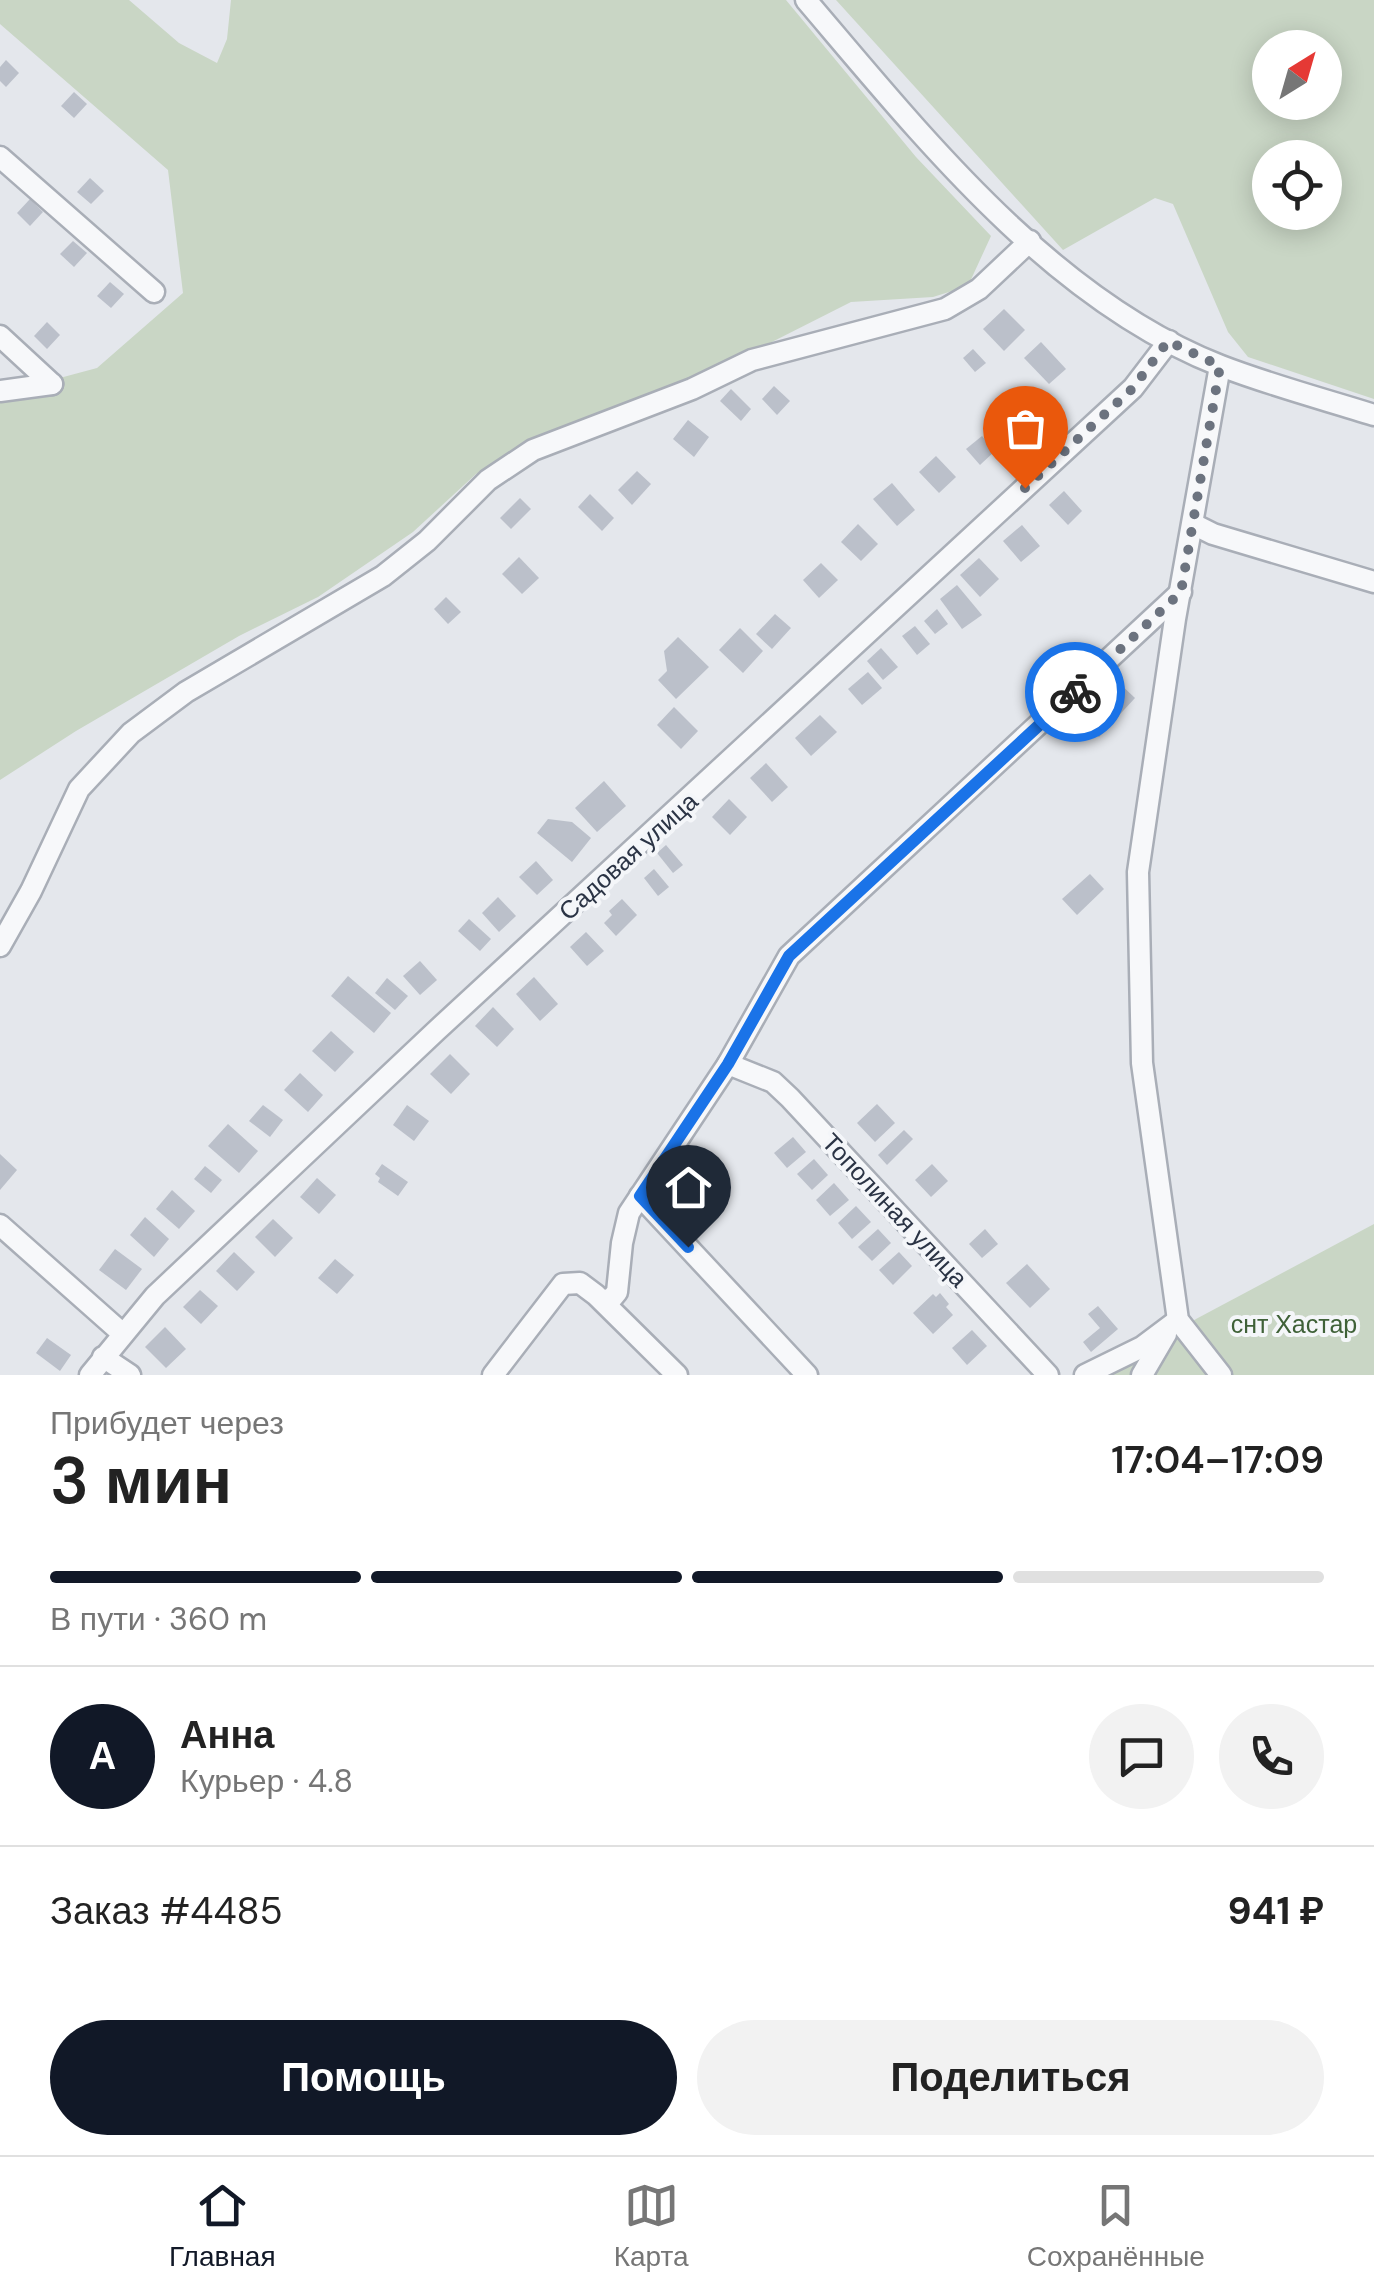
<!DOCTYPE html>
<html lang="ru">
<head>
<meta charset="utf-8">
<style>
  :root { --surface:#fff; --page:#f2f2f2; --text:#222; --muted:#767676; --line:#e0e0e0; --accent:#111827 }
  body { margin:0; font-family:"DM Sans",sans-serif; background:var(--page); color:var(--text); height:100vh; display:flex; flex-direction:column; font-size:38px; white-space:nowrap }
  * { box-sizing:border-box; margin:0 }
  p { font-size:32px; color:var(--muted) }
  .icon { flex:none; width:55px; height:55px; fill:none; stroke:currentColor; stroke-width:2; stroke-linecap:round; stroke-linejoin:round }
  .map { position:relative; height:1375px; overflow:hidden }
  .details { display:flex; flex-direction:column; background:var(--surface); flex:1 }
  .details>* { flex:none }
  .needle { width:65px; rotate:37deg }
  .tools { position:absolute; left:1252px; top:30px; display:grid; gap:20px }
  .tools a { display:grid; place-items:center; width:90px; height:90px; border-radius:50%; background:var(--surface); box-shadow:0 5px 25px #0003; font-size:50px }
  .pin { position:absolute; display:grid; place-items:center; width:85px; height:85px; color:#fff; margin:-102px -42px; border-radius:50% 50% 50% 0; rotate:-45deg; box-shadow:0 0 10px #0007 }
  .pin .icon { rotate:45deg }
  .courier { position:absolute; display:grid; place-items:center; width:100px; height:100px; margin:-50px; border:8px solid #1a73e8; border-radius:50%; background:#fff; color:#222; box-shadow:0 2px 12px #0007 }
  .head em { font-style:normal; font-weight:600 }
  .head div { display:flex; flex-direction:column-reverse }
  .head { display:flex; align-items:center; justify-content:space-between; height:170px; padding:0 50px }
  h1 { font-size:65px; font-weight:600; line-height:75px }
  .bar { display:grid; grid-template-columns:repeat(4,1fr); gap:15px 10px; align-content:center; height:120px; padding:0 50px }
  .bar i { height:12px; border-radius:8px; background:var(--line) }
  .bar .active { background:var(--accent) }
  .bar p { grid-column:span 4 }
  .line { display:flex; align-items:center; gap:25px; padding:0 50px; border-top:2px solid var(--line) }
  .line div { flex:1 }
  .round { display:grid; place-items:center; flex:none; width:105px; height:105px; border-radius:52px; background:var(--page) }
  .action { display:flex; gap:20px; margin-top:auto; padding:20px 50px }
  .action a { flex:1; height:115px; border-radius:60px; background:var(--accent); color:#fff; font-size:40px; font-weight:600; line-height:115px; text-align:center }
  .action a+a { background:var(--page); color:var(--text) }
  .dock { display:flex; justify-content:space-around; align-items:center; height:140px; border-top:2px solid var(--line); background:var(--surface); font-size:28px; color:var(--muted) }
  .dock a { display:grid; justify-items:center; gap:5px }
  .dock .active { color:var(--accent) }
  .map>svg:first-child { display:block }
  .green { fill:#c9d6c5; fill-rule:evenodd }
  .building { fill:#bbc0ca }
  .lines { fill:none; stroke-linecap:round; stroke-linejoin:round }
  .minor-casing { stroke:#a9aeb7; stroke-width:25 }
  .minor { stroke:#f7f8fa; stroke-width:20 }
  .done { stroke:#6c737f; stroke-width:10; stroke-dasharray:0 18 }
  .route { stroke:#1a73e8; stroke-width:12 }
  .labels { text-anchor:middle; stroke-width:8; stroke-linejoin:round; paint-order:stroke }
  .street-label { font-size:25px; fill:#2b3445; stroke:#f4f6f9 }
  .park-label { font-size:25px; fill:#3f6138; stroke:#f4f6f9 }
</style>
</head>
<body>
<div class="map">
<svg width="1374" height="1375" viewBox="0 0 1374 1375">
  <rect width="100%" height="100%" fill="#e4e7ec"/>
  <!-- green -->
  <g class="green">
    <path d="M0,0H129L179,43L217,63L227,39L231,0H786L916,157L991,236L968,286L933,297L851,302L705,376L563,429L476,474L413,532L318,597L239,636L76,731L0,780V394L97,368L183,293L168,170L0,24Z"/>
    <path d="M836,0H1374V399L1248,357L1228,332L1173,204L1155,198L1063,250ZM1270,48H1325V102H1270ZM1270,158H1325V212H1270Z"/>
    <path d="M1374,1224V1375H1107L1196,1319Z"/>
  </g>
  <!-- building -->
  <g class="building">
    <path d="M6,60L19,73L6,87L0,81V67Z"/>
    <path d="M74,92L87,104L74,118L61,106Z"/>
    <path d="M90,178L104,191L91,204L77,192Z"/>
    <path d="M30,199L43,212L30,226L17,213Z"/>
    <path d="M73,241L87,253L74,267L60,254Z"/>
    <path d="M110,282L124,294L111,308L97,296Z"/>
    <path d="M1004,309L1025,330L1004,351L983,329Z"/>
    <path d="M47,322L60,335L47,349L34,336Z"/>
    <path d="M1041,342L1066,369L1049,384L1024,358Z"/>
    <path d="M973,349L986,363L975,372L963,358Z"/>
    <path d="M774,386L790,401L777,415L762,399Z"/>
    <path d="M731,389L751,409L741,421L720,401Z"/>
    <path d="M688,420L709,437L694,457L673,439Z"/>
    <path d="M1004,425L1018,443L1008,451L994,433Z"/>
    <path d="M982,436L995,451L980,465L966,449Z"/>
    <path d="M936,456L956,477L939,493L919,472Z"/>
    <path d="M637,471L651,484L632,505L618,490Z"/>
    <path d="M892,483L915,510L897,526L873,499Z"/>
    <path d="M1064,491L1082,511L1068,525L1049,505Z"/>
    <path d="M590,494L614,518L602,531L578,507Z"/>
    <path d="M520,498L531,509L511,529L500,518Z"/>
    <path d="M858,524L878,544L861,561L841,542Z"/>
    <path d="M1022,525L1040,546L1021,562L1003,541Z"/>
    <path d="M519,557L539,578L522,594L502,574Z"/>
    <path d="M979,558L999,579L980,597L960,575Z"/>
    <path d="M821,563L838,580L819,598L803,580Z"/>
    <path d="M957,585L982,615L962,629L940,599Z"/>
    <path d="M446,597L461,612L448,624L434,609Z"/>
    <path d="M937,609L948,624L935,634L924,621Z"/>
    <path d="M775,614L791,628L772,649L756,634Z"/>
    <path d="M915,626L930,644L917,655L902,636Z"/>
    <path d="M740,628L763,651L743,673L719,650Z"/>
    <path d="M678,637L709,667L676,699L658,680L667,671L664,651Z"/>
    <path d="M881,648L898,667L883,680L867,661Z"/>
    <path d="M868,672L882,688L862,705L848,689Z"/>
    <path d="M1117,681L1135,698L1099,737L1080,719Z"/>
    <path d="M674,707L698,731L681,749L657,725Z"/>
    <path d="M820,715L837,732L811,756L795,738Z"/>
    <path d="M766,763L788,787L772,802L750,778Z"/>
    <path d="M604,781L626,806L597,832L575,808Z"/>
    <path d="M729,799L747,817L730,835L712,817Z"/>
    <path d="M548,819L572,822L591,838L572,862L537,833Z"/>
    <path d="M666,845L683,865L673,873L657,853Z"/>
    <path d="M536,861L553,880L537,895L519,877Z"/>
    <path d="M654,869L669,887L658,896L644,878Z"/>
    <path d="M1090,874L1104,889L1077,915L1062,899Z"/>
    <path d="M498,897L516,916L499,932L482,913Z"/>
    <path d="M622,899L637,915L616,936L604,923L612,915L609,911Z"/>
    <path d="M469,919L491,939L480,951L458,931Z"/>
    <path d="M586,932L604,951L587,966L570,947Z"/>
    <path d="M420,961L437,980L420,995L403,976Z"/>
    <path d="M348,976L391,1013L374,1033L331,996Z"/>
    <path d="M534,977L558,1004L540,1021L516,994Z"/>
    <path d="M387,978L408,996L395,1010L375,993Z"/>
    <path d="M493,1007L514,1029L497,1047L475,1026Z"/>
    <path d="M331,1031L354,1052L335,1072L312,1051Z"/>
    <path d="M450,1054L470,1074L451,1094L430,1074Z"/>
    <path d="M300,1073L323,1095L308,1112L284,1090Z"/>
    <path d="M877,1104L895,1123L875,1142L857,1123Z"/>
    <path d="M263,1105L283,1120L270,1137L249,1121Z"/>
    <path d="M407,1105L429,1121L414,1141L393,1125Z"/>
    <path d="M228,1124L258,1151L239,1173L208,1146Z"/>
    <path d="M904,1130L913,1139L887,1165L878,1155Z"/>
    <path d="M793,1137L806,1152L787,1168L774,1153Z"/>
    <path d="M0,1154L17,1170L0,1190Z"/>
    <path d="M814,1159L828,1175L812,1190L797,1174Z"/>
    <path d="M382,1164L408,1182L398,1196L378,1182L380,1178L375,1174Z"/>
    <path d="M932,1164L948,1181L931,1197L915,1180Z"/>
    <path d="M205,1166L222,1180L211,1193L194,1179Z"/>
    <path d="M317,1178L336,1195L319,1214L300,1197Z"/>
    <path d="M834,1183L849,1200L830,1216L816,1200Z"/>
    <path d="M172,1190L195,1211L179,1229L156,1209Z"/>
    <path d="M856,1206L871,1222L852,1239L838,1223Z"/>
    <path d="M145,1217L169,1239L154,1257L130,1235Z"/>
    <path d="M273,1219L293,1238L275,1257L255,1237Z"/>
    <path d="M878,1229L891,1243L872,1261L858,1247Z"/>
    <path d="M985,1229L998,1244L982,1258L969,1244Z"/>
    <path d="M115,1249L142,1269L126,1290L99,1270Z"/>
    <path d="M234,1252L255,1272L237,1291L216,1271Z"/>
    <path d="M899,1252L912,1266L893,1285L879,1270Z"/>
    <path d="M335,1259L354,1275L337,1294L318,1278Z"/>
    <path d="M1027,1264L1050,1289L1030,1308L1006,1283Z"/>
    <path d="M200,1290L218,1306L201,1324L183,1307Z"/>
    <path d="M940,1293L949,1304L946,1307L953,1315L933,1334L913,1313L933,1294L936,1297Z"/>
    <path d="M1098,1306L1118,1329L1091,1352L1083,1342L1100,1328L1088,1314Z"/>
    <path d="M165,1327L186,1349L166,1368L145,1347Z"/>
    <path d="M972,1330L987,1346L967,1365L952,1348Z"/>
    <path d="M47,1338L71,1355L60,1371L36,1353Z"/>
  </g>
  <g class="lines">
    <!-- minor casing -->
    <g class="minor-casing">
      <g id="minor">
        <path d="M806,0C921,135 1051,300 1221,366C1270,385 1323,399 1374,415"/>
        <path d="M0,157L154,292"/>
        <path d="M0,336L52,384"/>
        <path d="M1220,366L1175,619L1138,872L1142,1063L1178,1320L1221,1375"/>
        <path d="M0,391L52,384"/>
        <path d="M1193,524L1213,534L1374,582"/>
        <path d="M0,946L31,891L79,789L131,733L186,692L383,576L427,541L488,480L533,450L692,389L752,360L945,309L979,289L1030,241"/>
        <path d="M728,1064L773,1082L790,1098L1048,1375"/>
        <path d="M640,1196L807,1375"/>
        <path d="M0,1225L123,1334"/>
        <path d="M603,1301L612,1298L617,1292L622,1243L629,1213L728,1064L789,956L1181,592"/>
        <path d="M103,1357L130,1375"/>
        <path d="M90,1375L155,1296L436,1031L1133,388L1169,341"/>
        <path d="M493,1375L563,1284L580,1283L596,1295L677,1375"/>
        <path d="M1085,1375L1142,1347L1178,1320"/>
        <path d="M1142,1375L1166,1334"/>
      </g>
    </g>
    <!-- minor -->
    <use href="#minor" class="minor"/>
  </g>
  <g class="lines">
    <!-- done -->
    <path class="done" d="M1025,488L1133,388L1168,341L1220,366L1181,592L1075,692"/>
    <!-- route -->
    <path class="route" d="M688,1247L640,1196L728,1064L789,956L1075,692"/>
  </g>
  <g class="labels">
    <!-- street labels -->
    <g class="street-label">
      <text transform="translate(628 856) rotate(-42)" y="9">Садовая улица</text>
      <text transform="translate(895 1210) rotate(47)" y="9">Тополиная улица</text>
    </g>
    <!-- park labels -->
    <g class="park-label">
      <text x="1294" y="1333">снт Хастар</text>
    </g>
  </g>
</svg>
<div class="tools">
<a><svg class="needle" viewBox="-14 -14 28 28"><path d="M0-13l5 13h-10z" fill="#e53935"/><path d="M0 13l5-13h-10z" fill="#767676"/></svg></a>
<a><svg class="icon" aria-label="locate" viewBox="0 0 24 24"><circle cx="12" cy="12" r="6"/><path d="M12 2v4M12 18v4M2 12h4M18 12h4"/></svg></a>
</div>
<div class="pin" style="left:1025px;top:488px;background:#ea580c"><svg class="icon" aria-label="bag" viewBox="0 0 24 24"><path d="M5 8h14l-1 12H6zM9 8a3 3 0 0 1 6 0"/></svg></div>
<div class="pin" style="left:688px;top:1247px;background:#1f2937"><svg class="icon" aria-label="home" viewBox="0 0 24 24"><path d="M3 11l9-7 9 7M6 9v11h12V9"/></svg></div>
<div class="courier" style="left:1075px;top:692px"><svg class="icon" aria-label="bike" viewBox="0 0 24 24"><circle cx="6" cy="16" r="4"/><circle cx="18" cy="16" r="4"/><path d="M6 16l4-8h5l3 8M10 8l3 8H6M13 5h3"/></svg></div>
</div>
<section class="details">
<div class="head"><div><h1>3 мин</h1><p>Прибудет через</p></div><em>17:04–17:09</em></div>
<div class="bar"><i class="active"></i><i class="active"></i><i class="active"></i><i></i><p>В пути · 360 m</p></div>
<div class="line" style="height:180px"><b class="round" style="background:var(--accent);color:#fff">А</b><div><b>Анна</b><p>Курьер · 4.8</p></div><a class="round"><svg class="icon" aria-label="chat" viewBox="0 0 24 24"><path d="M4 5h16v11H9l-5 4z"/></svg></a><a class="round"><svg class="icon" aria-label="phone" viewBox="0 0 24 24"><path d="M5 4h4l2 5-3 2q2 4 5 5l2-3 5 2v4C11 20 4 13 5 4z"/></svg></a></div>
<div class="line" style="height:130px"><div>Заказ #4485</div><b>941 ₽</b></div>
<div class="action"><a>Помощь</a><a>Поделиться</a></div>
</section>
<nav class="dock">
<a class="active"><svg class="icon" aria-label="home" viewBox="0 0 24 24"><path d="M3 11l9-7 9 7M6 9v11h12V9"/></svg>Главная</a>
<a><svg class="icon" aria-label="map" viewBox="0 0 24 24"><path d="M3 6l6-2 6 2 6-2v14l-6 2-6-2-6 2zM9 4v14M15 6v14"/></svg>Карта</a>
<a><svg class="icon" aria-label="saved" viewBox="0 0 24 24"><path d="M7 4h10v16l-5-4-5 4z"/></svg>Сохранённые</a>
</nav>
</body>
</html>
